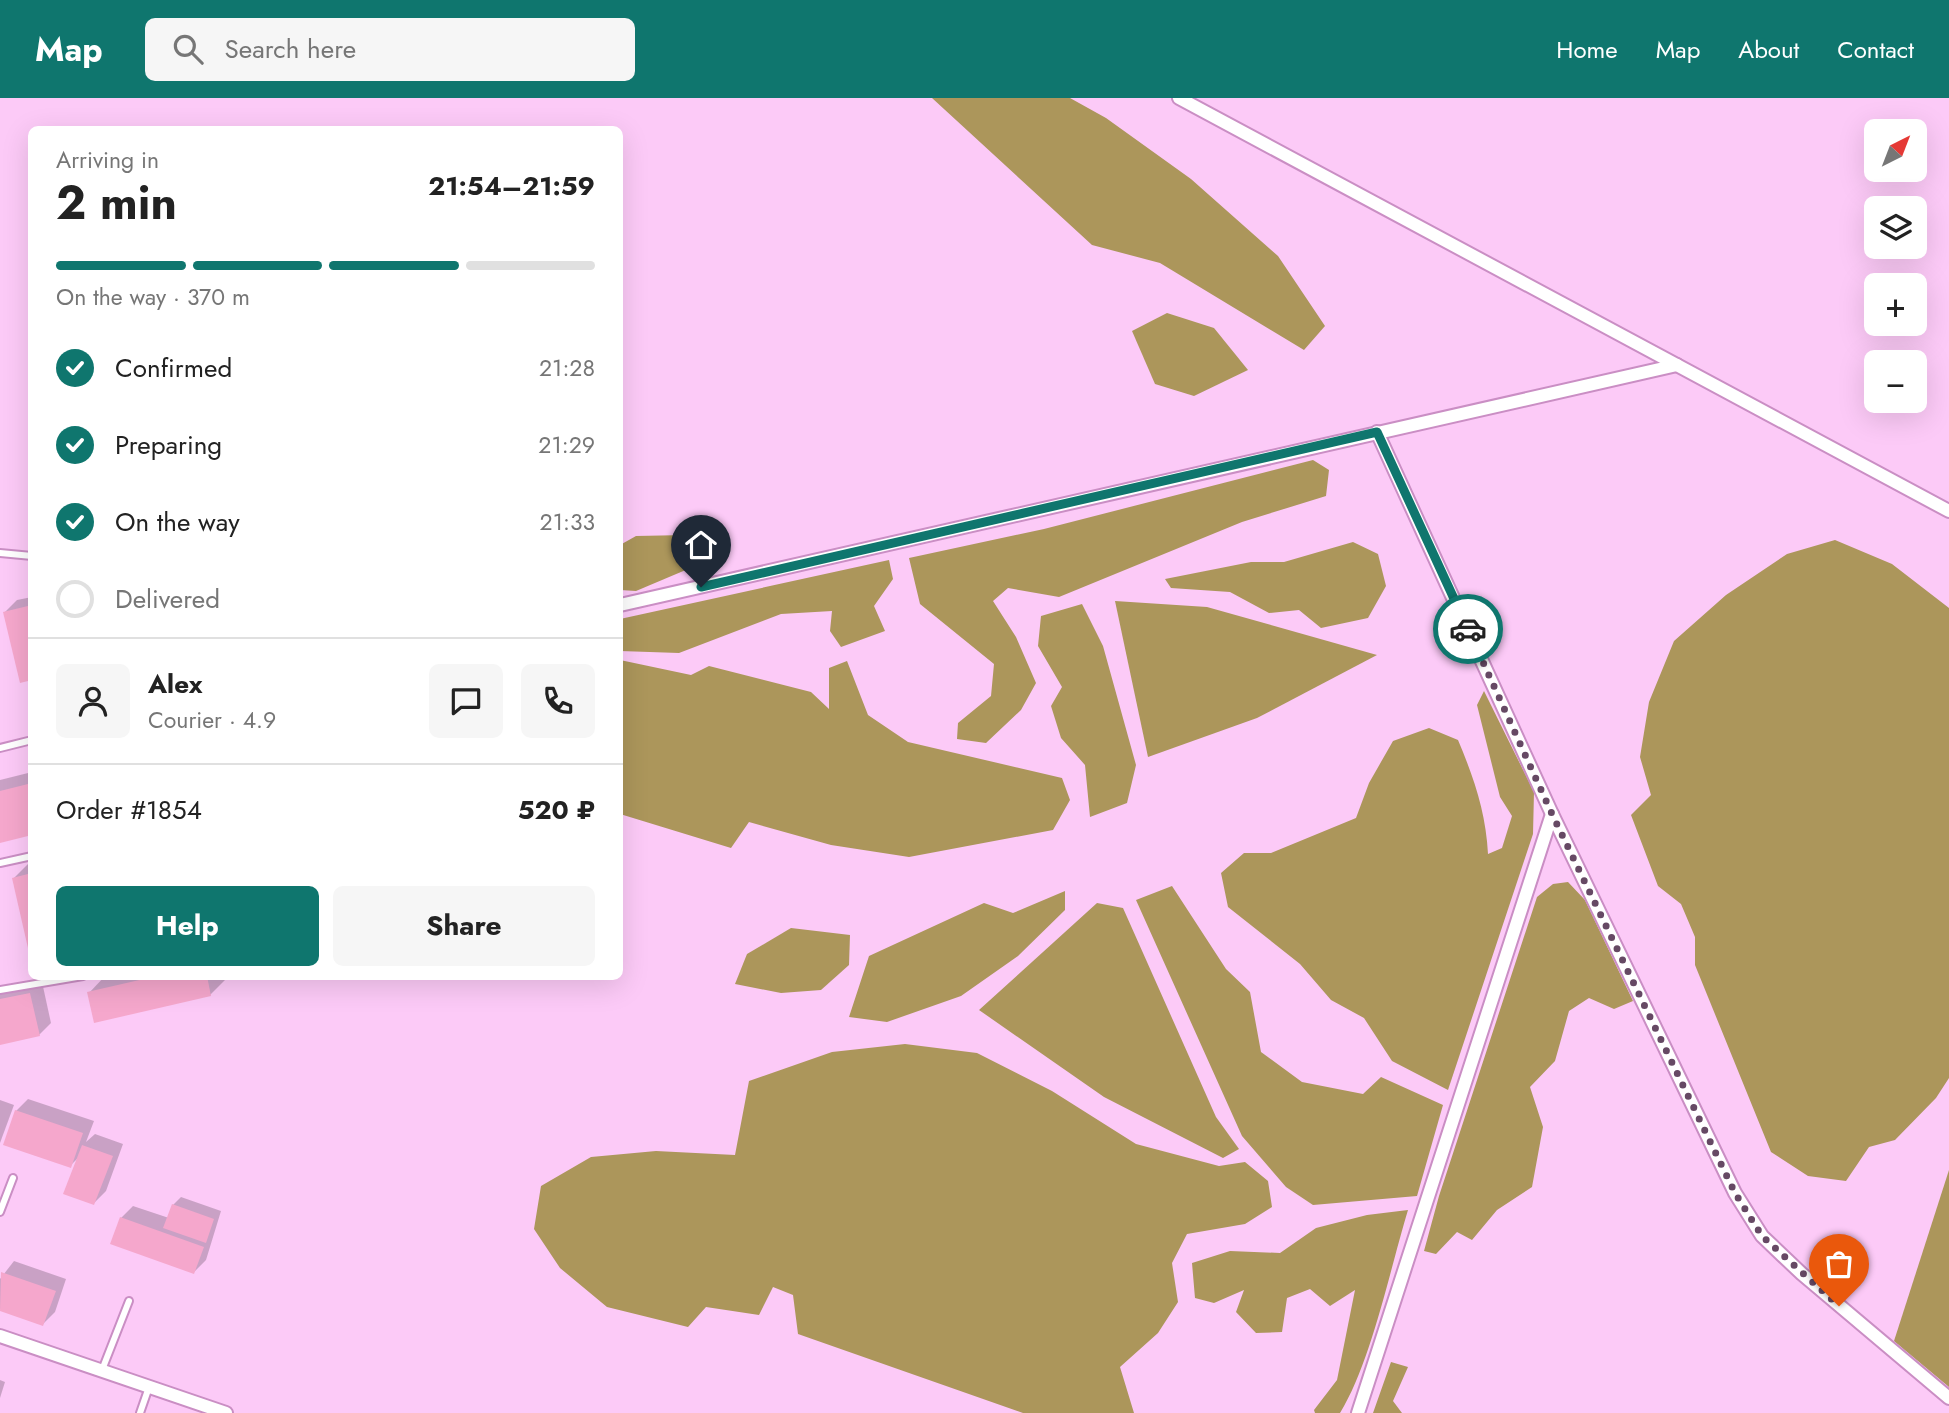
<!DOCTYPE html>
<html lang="en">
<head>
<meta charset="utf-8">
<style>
  :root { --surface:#fff; --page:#f6f6f6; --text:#222; --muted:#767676; --line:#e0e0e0; --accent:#0f766e }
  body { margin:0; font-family:Jost,sans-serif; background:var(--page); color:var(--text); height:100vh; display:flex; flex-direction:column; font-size:26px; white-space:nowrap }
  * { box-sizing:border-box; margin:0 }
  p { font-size:23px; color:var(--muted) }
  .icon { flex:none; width:38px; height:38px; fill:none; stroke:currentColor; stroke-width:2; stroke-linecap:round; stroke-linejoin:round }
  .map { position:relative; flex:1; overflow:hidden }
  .sheet { position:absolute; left:28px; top:28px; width:595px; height:854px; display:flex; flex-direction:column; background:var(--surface); border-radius:10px; box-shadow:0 7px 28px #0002 }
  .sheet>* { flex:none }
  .needle { width:46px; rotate:42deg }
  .buttons { position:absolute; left:1864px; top:21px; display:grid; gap:14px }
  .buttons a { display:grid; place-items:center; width:63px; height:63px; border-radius:10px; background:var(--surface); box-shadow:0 7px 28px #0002; font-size:35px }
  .pin { position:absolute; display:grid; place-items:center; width:60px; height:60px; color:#fff; margin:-72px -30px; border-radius:50% 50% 50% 0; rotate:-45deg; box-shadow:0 0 7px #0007 }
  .pin .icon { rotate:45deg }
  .courier { position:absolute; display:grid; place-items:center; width:70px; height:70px; margin:-35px; border:5px solid #0f766e; border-radius:50%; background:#fff; color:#222; box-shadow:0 2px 9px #0007 }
  .headline em { font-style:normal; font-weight:700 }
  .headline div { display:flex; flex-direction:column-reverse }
  .headline { display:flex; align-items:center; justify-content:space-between; height:119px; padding:0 28px }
  h1 { font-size:46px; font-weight:700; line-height:52px }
  .bar { display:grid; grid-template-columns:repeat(4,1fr); gap:10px 7px; align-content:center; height:84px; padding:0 28px }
  .bar i { height:9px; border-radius:5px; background:var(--line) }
  .bar .current { background:var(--accent) }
  .bar p { grid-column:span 4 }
  .line { display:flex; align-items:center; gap:18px; padding:0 28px; border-top:2px solid var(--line) }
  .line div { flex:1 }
  .round { display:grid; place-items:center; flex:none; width:74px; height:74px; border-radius:10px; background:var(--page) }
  ol { padding:0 28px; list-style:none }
  li { display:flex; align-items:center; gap:21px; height:77px }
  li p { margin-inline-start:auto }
  li .icon { padding:7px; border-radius:50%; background:var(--accent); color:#fff; stroke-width:4 }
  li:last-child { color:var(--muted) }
  li i { width:38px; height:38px; border:4px solid var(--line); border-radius:50% }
  .primary-button { display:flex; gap:14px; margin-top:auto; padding:14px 28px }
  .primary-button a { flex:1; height:80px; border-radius:10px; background:var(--accent); color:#fff; font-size:28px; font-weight:700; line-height:80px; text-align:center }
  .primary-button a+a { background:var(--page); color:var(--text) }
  header { display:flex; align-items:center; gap:42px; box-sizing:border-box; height:98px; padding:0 35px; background:var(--accent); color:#fff }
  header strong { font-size:33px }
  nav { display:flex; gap:38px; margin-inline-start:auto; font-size:24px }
  .search { width:490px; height:63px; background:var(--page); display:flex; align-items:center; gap:18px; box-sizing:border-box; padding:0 24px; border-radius:10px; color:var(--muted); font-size:26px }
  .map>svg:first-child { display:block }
  .forest { fill:#ac965b }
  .shadow { fill:#0003 }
  .building { fill:#f5a7cc }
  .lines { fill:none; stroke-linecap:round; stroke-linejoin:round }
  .lane-casing { stroke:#ca8ec4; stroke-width:10 }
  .street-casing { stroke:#ca8ec4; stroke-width:16 }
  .lane { stroke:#fff; stroke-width:6 }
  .street { stroke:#fff; stroke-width:12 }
  .done { stroke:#664964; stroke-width:7; stroke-dasharray:0 12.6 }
  .route { stroke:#0f766e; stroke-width:9 }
</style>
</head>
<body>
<header>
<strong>Map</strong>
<div class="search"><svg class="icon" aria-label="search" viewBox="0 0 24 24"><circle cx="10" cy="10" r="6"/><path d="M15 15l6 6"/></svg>Search here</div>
<nav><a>Home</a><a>Map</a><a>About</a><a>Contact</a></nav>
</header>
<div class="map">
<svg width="1949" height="1315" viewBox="0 0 1949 1315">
  <rect width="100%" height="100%" fill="#fccaf7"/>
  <!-- forest -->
  <g class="forest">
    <path d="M932,0H1070L1106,20L1191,81L1278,158L1325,228L1304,252L1160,165L1092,147Z"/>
    <path d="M1167,215L1214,230L1248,272L1194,298L1155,286L1132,233Z"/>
    <path d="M1313,362L1329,372L1326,398L1242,424L1059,499L1008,490L993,503L1016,539L1036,585L1021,612L986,645L957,641L958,625L991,598L994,566L920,506L909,460L1044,431Z"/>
    <path d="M686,437L707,463L636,493L620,492V447L636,438Z"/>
    <path d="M1835,442L1892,466L1949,510V980L1936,1000L1895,1042L1869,1049L1846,1083L1808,1078L1771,1054L1695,867V839L1681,806L1658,788L1631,717L1651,697L1640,659L1649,604L1674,543L1726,497L1787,456Z"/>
    <path d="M1353,444L1378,456L1386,488L1368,520L1321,530L1299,512L1269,515L1230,494L1171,490L1165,481L1251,464H1284Z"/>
    <path d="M889,462L893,481L874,508L885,533L841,549L830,533L832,513L781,516L679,555L620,553V521Z"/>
    <path d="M1115,503L1207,509L1377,557L1257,620L1148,659Z"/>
    <path d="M1082,506L1103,548L1136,667L1127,705L1090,719L1085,667L1061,640L1051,608L1062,589L1038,548L1041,518Z"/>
    <path d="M620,562L691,577L709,568L811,594L829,611V570L847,563L868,617L908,644L1062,680L1070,702L1053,732L909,759L831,747L749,724L731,750L620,716Z"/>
    <path d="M1484,593L1534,694L1533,736L1448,992L1392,963L1364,920L1331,902L1300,866L1228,809L1221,775L1244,755H1271L1356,720L1369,685L1393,643L1429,630L1458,642C1474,680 1486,715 1488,756L1502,750L1512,718L1500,699L1477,607Z"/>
    <path d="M1568,784L1585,802L1633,903L1614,911L1589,900L1569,913L1555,963L1530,989L1543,1029L1532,1089L1497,1112L1472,1142L1457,1134L1436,1156L1424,1153L1439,1098L1537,799L1553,786Z"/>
    <path d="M1172,788L1226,871L1250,894L1261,954L1302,984L1363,996L1381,979L1443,1007L1417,1098L1313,1107L1286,1089L1242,1038L1136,802Z"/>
    <path d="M1065,793V812L1018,858L961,898L887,924L849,919L869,858L984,805L1013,815Z"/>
    <path d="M1097,805L1123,810L1216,1019L1239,1051L1223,1060L1104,999L979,912Z"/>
    <path d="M791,830L850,837L849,867L821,892L781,895L735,886L747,856Z"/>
    <path d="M905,946L977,955L1052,993L1136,1046L1219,1068L1245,1064L1268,1083L1272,1109L1245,1126L1187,1136L1172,1165L1178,1204L1158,1235L1120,1269L1134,1315H1023L798,1236L793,1197L773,1189L759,1217L706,1209L688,1229L607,1209L560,1170L534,1131L541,1088L591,1059L656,1053L735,1057L749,983L832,954Z"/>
    <path d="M1949,1072V1289L1894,1243Z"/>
    <path d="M1408,1112C1390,1171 1371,1265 1340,1315H1315L1314,1312L1337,1282L1355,1192L1330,1208L1310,1191L1287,1200L1282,1234L1256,1235L1236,1214L1244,1192L1214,1205L1195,1200L1192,1165L1230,1153L1280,1155L1316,1130L1367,1117Z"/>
    <path d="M1391,1264L1408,1269L1393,1303L1402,1315H1373Z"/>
  </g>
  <!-- shadow -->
  <g class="shadow">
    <path d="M32,499V580L5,514L17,502Z"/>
    <path d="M32,674V735L0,743V682Z"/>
    <path d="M30,764H32V856L14,780Z"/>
    <path d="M105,878H226V881L210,897L89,895Z"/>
    <path d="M42,884L51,925L39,937L0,945V893Z"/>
    <path d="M28,1001L94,1023L86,1044L95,1036L123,1046L106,1093L94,1105L78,1060L70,1068L16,1013Z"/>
    <path d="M0,1002L14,1007L0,1045Z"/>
    <path d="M181,1099L221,1113L206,1162L194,1174L121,1120L133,1108L169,1120L173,1107Z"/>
    <path d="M14,1163L66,1181L55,1214L43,1226L0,1211V1181Z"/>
    <path d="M0,1282L5,1284L0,1300Z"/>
  </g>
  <!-- building -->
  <g class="building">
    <path d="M32,507V582L20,585L3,514Z"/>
    <path d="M32,685V737L0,745V693Z"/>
    <path d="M32,775V859H30L12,780Z"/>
    <path d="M157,878H207L211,898L94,925L87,894Z"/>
    <path d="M30,895L40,938L0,947V901Z"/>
    <path d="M15,1012L83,1035L71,1070L3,1047Z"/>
    <path d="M82,1047L113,1058L94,1107L63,1096Z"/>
    <path d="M172,1106L214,1121L206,1145L163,1130Z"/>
    <path d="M120,1119L204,1149L194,1176L110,1146Z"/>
    <path d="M1,1174L56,1193L43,1228L0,1213Z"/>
  </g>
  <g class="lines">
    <!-- lane casing -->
    <g class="lane-casing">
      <g id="lane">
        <path d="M0,455L32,458"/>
        <path d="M0,650L32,642"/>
        <path d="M0,765L32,758"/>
        <path d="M0,892L83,878"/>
        <path d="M0,1114L13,1080"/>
        <path d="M102,1272L129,1203"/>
        <path d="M140,1315L149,1289"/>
      </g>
    </g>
    <!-- street casing -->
    <g class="street-casing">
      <g id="street">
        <path d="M1179,0L1949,413"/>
        <path d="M1377,334L1552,716L1735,1095L1762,1138L1802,1176L1949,1300"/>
        <path d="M620,507L1677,267"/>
        <path d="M0,1238L226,1315"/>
        <path d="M1358,1315L1552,716"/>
      </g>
    </g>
    <!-- lane -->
    <use href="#lane" class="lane"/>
    <!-- street -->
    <use href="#street" class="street"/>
  </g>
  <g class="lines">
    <!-- done -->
    <path class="done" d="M1468,531L1552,716L1735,1095L1762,1138L1839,1208"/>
    <!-- route -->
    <path class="route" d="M701,489L1377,334L1468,531"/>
  </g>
</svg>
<div class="buttons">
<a><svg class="needle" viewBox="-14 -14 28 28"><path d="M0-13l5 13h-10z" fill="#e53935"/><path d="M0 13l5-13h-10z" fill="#767676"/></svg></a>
<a><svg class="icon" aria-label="layers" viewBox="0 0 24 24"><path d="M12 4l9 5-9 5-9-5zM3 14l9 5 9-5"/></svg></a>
<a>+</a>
<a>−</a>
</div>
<div class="pin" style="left:1839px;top:1208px;background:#ea580c"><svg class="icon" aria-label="bag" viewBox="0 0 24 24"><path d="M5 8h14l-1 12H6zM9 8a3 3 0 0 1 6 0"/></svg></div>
<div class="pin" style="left:701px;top:489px;background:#1f2937"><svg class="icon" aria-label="home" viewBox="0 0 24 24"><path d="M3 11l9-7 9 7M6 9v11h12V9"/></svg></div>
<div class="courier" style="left:1468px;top:531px"><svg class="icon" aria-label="car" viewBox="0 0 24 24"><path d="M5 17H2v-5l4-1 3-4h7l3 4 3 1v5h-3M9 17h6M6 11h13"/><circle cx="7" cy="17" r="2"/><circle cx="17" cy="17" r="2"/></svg></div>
<section class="sheet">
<div class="headline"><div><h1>2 min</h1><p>Arriving in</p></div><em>21:54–21:59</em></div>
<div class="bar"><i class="current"></i><i class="current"></i><i class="current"></i><i></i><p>On the way · 370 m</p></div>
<ol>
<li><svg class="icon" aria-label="check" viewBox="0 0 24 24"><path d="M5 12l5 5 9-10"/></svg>Confirmed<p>21:28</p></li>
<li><svg class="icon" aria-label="check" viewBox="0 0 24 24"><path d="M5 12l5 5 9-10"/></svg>Preparing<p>21:29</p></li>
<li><svg class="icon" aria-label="check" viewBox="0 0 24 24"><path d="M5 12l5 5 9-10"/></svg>On the way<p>21:33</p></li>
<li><i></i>Delivered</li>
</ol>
<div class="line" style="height:126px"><a class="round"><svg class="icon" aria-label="person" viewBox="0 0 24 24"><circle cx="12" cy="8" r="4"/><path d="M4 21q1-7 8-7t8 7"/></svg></a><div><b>Alex</b><p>Courier · 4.9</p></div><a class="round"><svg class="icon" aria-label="chat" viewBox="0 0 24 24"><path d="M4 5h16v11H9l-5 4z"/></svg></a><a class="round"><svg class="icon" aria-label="phone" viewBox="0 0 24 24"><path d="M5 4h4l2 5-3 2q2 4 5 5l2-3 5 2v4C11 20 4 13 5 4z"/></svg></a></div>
<div class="line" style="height:91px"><div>Order #1854</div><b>520 ₽</b></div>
<div class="primary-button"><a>Help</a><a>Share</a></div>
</section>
</div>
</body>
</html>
